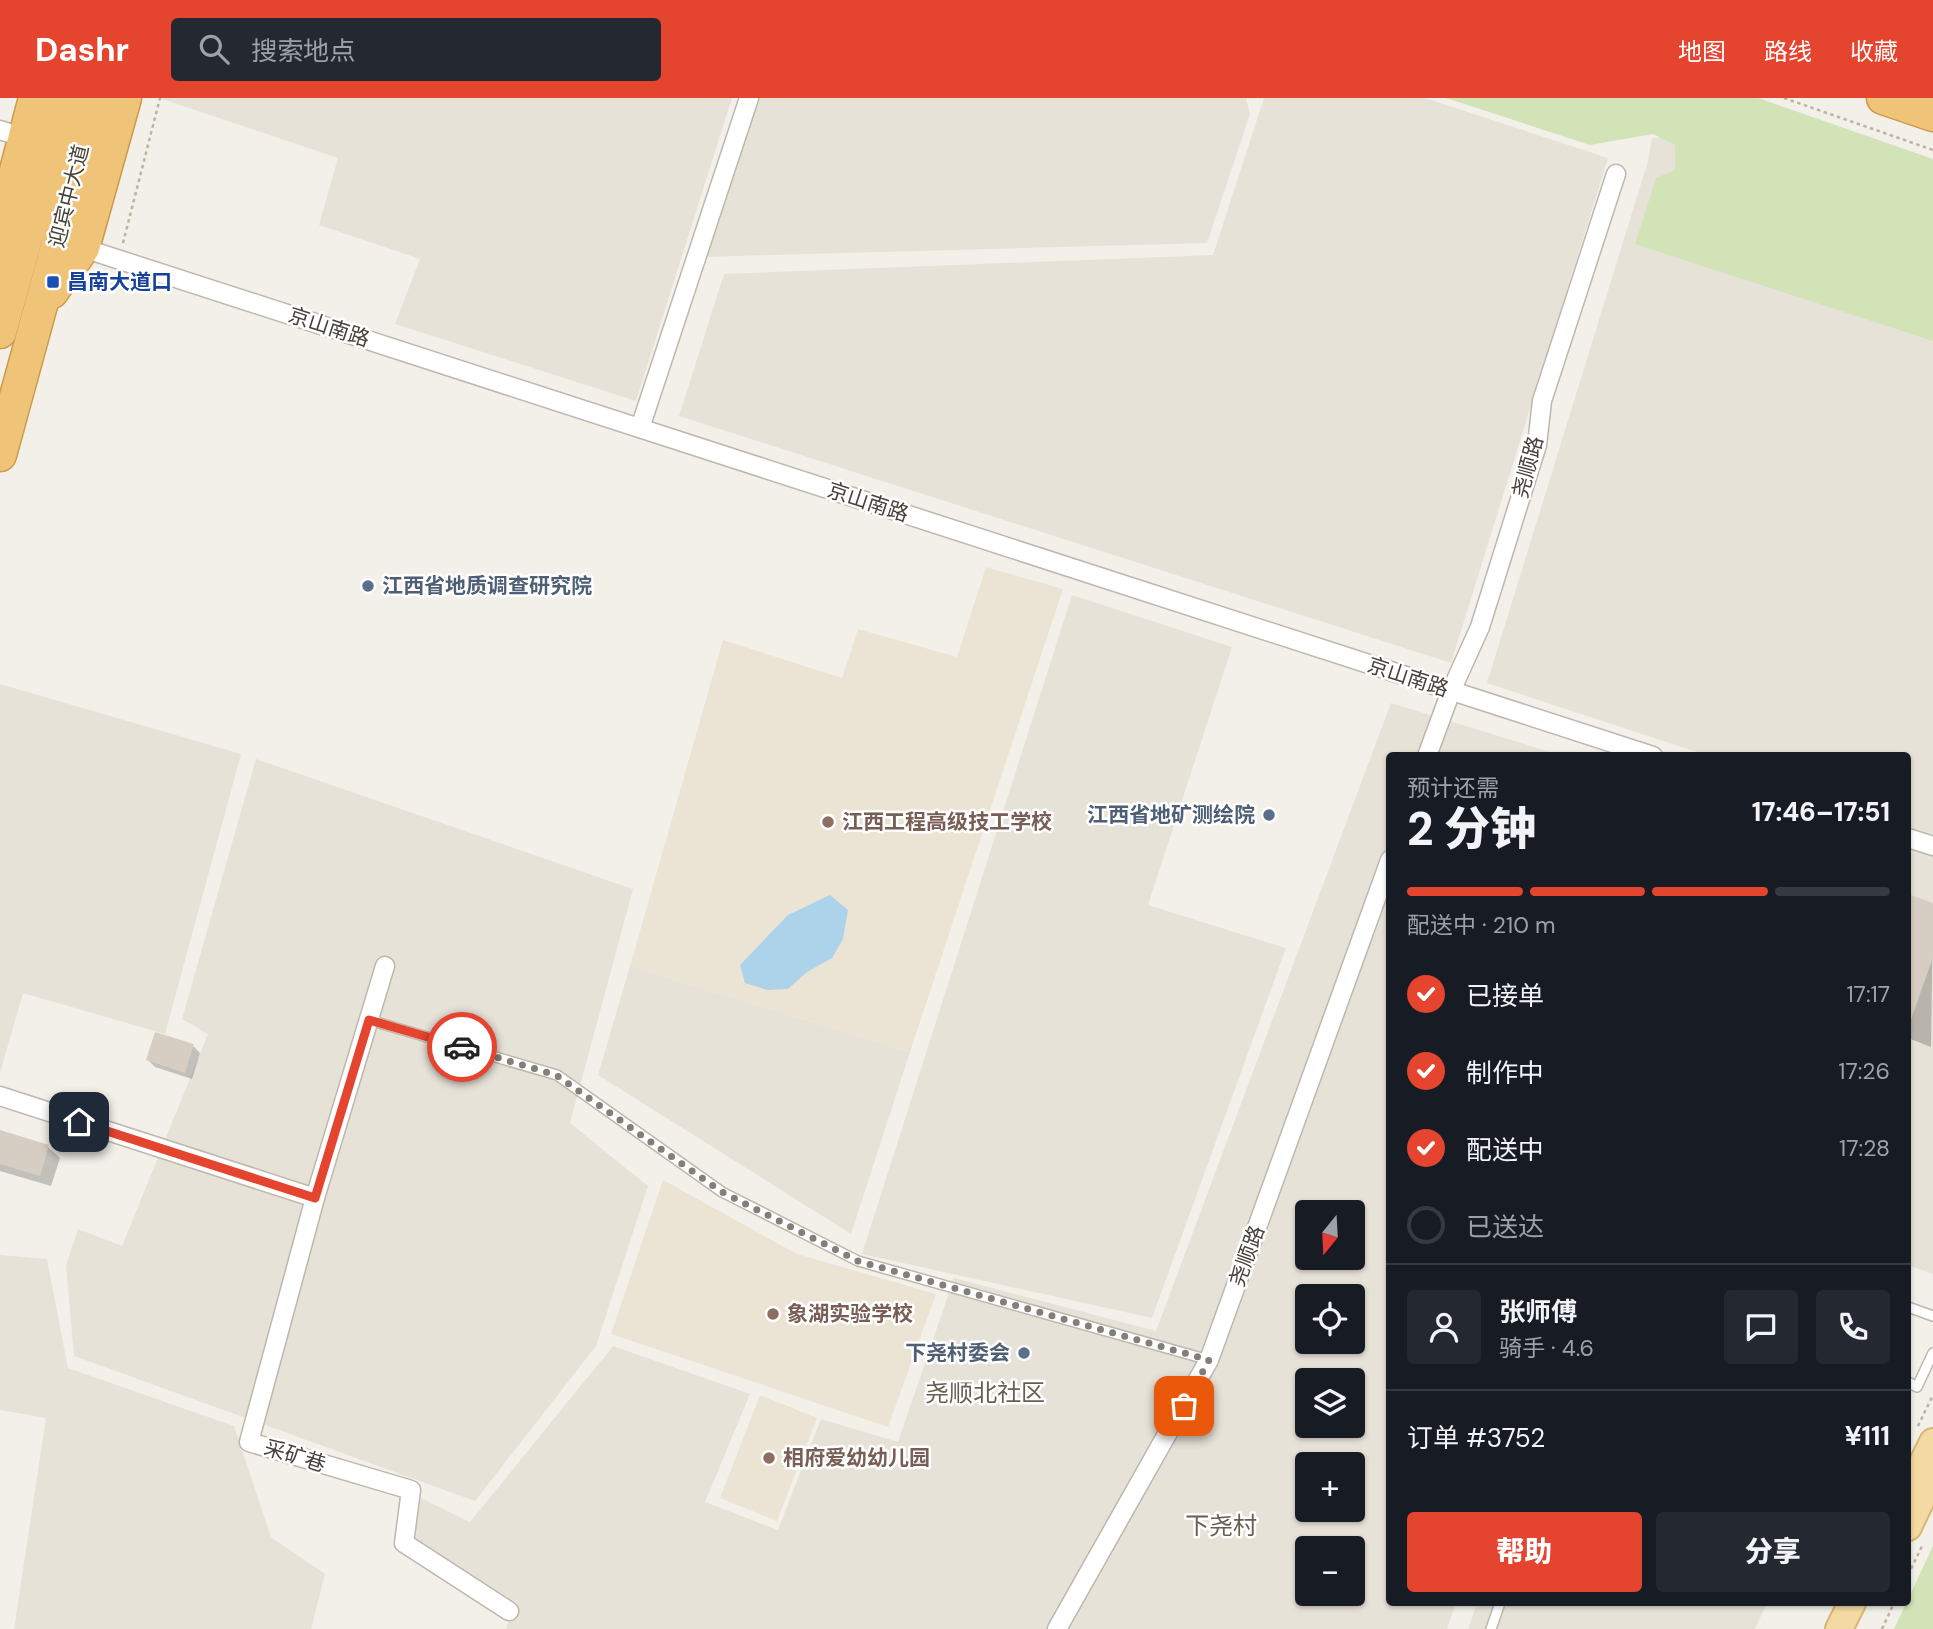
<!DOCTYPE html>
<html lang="zh">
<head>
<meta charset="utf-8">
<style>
  :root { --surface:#171b24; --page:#242831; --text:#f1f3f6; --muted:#9ea1a6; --line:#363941; --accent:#e5442f }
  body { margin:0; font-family:"DM Sans","Noto Sans SC",sans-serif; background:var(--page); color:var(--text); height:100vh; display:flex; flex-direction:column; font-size:26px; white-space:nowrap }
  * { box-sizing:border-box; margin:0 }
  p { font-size:23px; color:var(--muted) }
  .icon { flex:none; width:38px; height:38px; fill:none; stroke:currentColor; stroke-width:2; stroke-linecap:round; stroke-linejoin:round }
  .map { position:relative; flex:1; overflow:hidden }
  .side { position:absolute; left:1386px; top:654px; width:525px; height:854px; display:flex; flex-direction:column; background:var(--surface); border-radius:7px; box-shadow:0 2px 5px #0004 }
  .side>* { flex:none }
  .needle { width:46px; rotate:198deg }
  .fabs { position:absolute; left:1295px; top:1102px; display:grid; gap:14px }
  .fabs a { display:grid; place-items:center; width:70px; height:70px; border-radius:7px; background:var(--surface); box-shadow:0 2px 5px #0004; font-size:35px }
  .pin { position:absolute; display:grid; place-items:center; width:60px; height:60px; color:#fff; margin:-30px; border-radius:14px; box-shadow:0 4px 10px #0006 }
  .courier { position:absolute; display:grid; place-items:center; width:70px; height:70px; margin:-35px; border:5px solid #e5442f; border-radius:50%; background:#fff; color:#222; box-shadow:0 2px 9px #0007 }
  .headline em { font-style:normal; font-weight:800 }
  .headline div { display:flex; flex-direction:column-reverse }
  .headline { display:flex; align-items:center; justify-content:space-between; height:119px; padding:0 21px }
  h1 { font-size:46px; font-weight:800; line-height:52px }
  .bar { display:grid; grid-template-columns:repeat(4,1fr); gap:10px 7px; align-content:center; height:84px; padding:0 21px }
  .bar i { height:9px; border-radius:5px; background:var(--line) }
  .bar .current { background:var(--accent) }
  .bar p { grid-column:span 4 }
  .line { display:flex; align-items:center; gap:18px; padding:0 21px; border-top:2px solid var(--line) }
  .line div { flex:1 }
  .round { display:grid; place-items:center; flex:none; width:74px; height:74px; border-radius:7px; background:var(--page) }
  ol { padding:0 21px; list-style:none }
  li { display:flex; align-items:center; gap:21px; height:77px }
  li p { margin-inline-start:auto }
  li .icon { padding:7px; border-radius:50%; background:var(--accent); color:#fff; stroke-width:4 }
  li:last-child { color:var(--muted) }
  li i { width:38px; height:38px; border:4px solid var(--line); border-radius:50% }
  .action { display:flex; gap:14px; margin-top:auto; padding:14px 21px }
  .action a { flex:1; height:80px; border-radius:7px; background:var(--accent); color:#fff; font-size:28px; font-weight:800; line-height:80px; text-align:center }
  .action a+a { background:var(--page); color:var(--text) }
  header { display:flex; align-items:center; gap:42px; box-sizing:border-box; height:98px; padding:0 35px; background:var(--accent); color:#fff }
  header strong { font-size:33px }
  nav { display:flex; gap:38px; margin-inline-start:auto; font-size:24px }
  .search { width:490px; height:63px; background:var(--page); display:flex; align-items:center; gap:18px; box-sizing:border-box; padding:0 24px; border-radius:7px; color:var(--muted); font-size:26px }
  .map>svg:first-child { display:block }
  .residential { fill:#e7e2d8; fill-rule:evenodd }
  .education { fill:#ebe4d5 }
  .green { fill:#d1e3b7 }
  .water { fill:#acd3ea }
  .shadow { fill:#0003 }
  .building { fill:#d7cec3 }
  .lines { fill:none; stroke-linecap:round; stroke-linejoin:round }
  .lane-casing { stroke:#beb7ad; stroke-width:12 }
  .street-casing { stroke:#beb7ad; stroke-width:21 }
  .primary-casing { stroke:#d8b673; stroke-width:30 }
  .highway-casing { stroke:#ce9949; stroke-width:35 }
  .path { stroke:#beb2a0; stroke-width:2.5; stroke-dasharray:3.5 3.5; stroke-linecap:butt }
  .lane { stroke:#fff; stroke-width:9 }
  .street { stroke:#fff; stroke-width:18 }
  .primary { stroke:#f4daa2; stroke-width:26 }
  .highway { stroke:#f0c478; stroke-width:32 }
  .done { stroke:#837e77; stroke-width:7; stroke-dasharray:0 12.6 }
  .route { stroke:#e5442f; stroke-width:9 }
  .transit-dot { fill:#1a4fb4; stroke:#fff; stroke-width:2.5 }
  .service-dot { fill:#5c6f8a; stroke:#fff; stroke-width:2.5 }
  .education-dot { fill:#8d6e63; stroke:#fff; stroke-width:2.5 }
  .labels { text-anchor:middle; stroke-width:5; stroke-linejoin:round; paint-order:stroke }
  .street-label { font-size:21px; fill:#464139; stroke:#fff }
  .transit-label { font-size:21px; font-weight:bold; fill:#164399; stroke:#fff; text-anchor:start }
  .service-label { font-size:21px; font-weight:bold; fill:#4e5e75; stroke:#fff; text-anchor:end }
  .education-label { font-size:21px; font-weight:bold; fill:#785e54; stroke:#fff; text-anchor:start }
  .quarter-label { font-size:24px; fill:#685e51; stroke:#fff }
</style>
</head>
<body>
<header>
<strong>Dashr</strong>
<div class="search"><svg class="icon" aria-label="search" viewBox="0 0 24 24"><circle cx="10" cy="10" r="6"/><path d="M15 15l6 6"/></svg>搜索地点</div>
<nav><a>地图</a><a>路线</a><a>收藏</a></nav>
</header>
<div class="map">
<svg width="1933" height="1531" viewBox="0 0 1933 1531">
  <rect width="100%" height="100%" fill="#f3f0ea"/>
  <!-- residential -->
  <g class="residential">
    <path d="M159,0H732L636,303L395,226L420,161L319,127L338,60Z"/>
    <path d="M751,0H1246L1250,16L1207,145L702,159Z"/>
    <path d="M1264,0H1425L1608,60L1451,565L679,318L724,176L1213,157Z"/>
    <path d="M1821,32L1933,70V1176L1908,1167V658H1709L1487,585L1648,63L1652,40Z"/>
    <path d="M1072,497L1232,549L1148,807L1286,850L1152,1220L862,1156Z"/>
    <path d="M0,586L241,656L165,936L23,895L0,975Z"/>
    <path d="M1391,605L1563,658H1390V1505H1456L1447,1531H506L516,1504L404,1441L421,1400L470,1424L613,1248L750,1296L705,1404L778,1432L821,1321L898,1344L954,1180L1156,1233ZM1307,1115H1353V1160H1307ZM1307,1199H1353V1244H1307ZM1307,1283H1353V1328H1307ZM1307,1367H1353V1412H1307ZM1307,1451H1353V1496H1307Z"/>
    <path d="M256,661L633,791L570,1025L648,1088L596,1248L475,1403L74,1258L66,1167L78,1131L122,1148L208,936L182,921Z"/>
    <path d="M630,868L910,954L851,1136L598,977Z"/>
    <path d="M0,1157L47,1161L68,1270L234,1328L271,1439L325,1476L311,1531H14L46,1320L0,1312Z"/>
    <path d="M1477,1505H1767L1755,1531H1468Z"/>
  </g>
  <!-- education -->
  <g class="education">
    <path d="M986,469L1063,491L910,954L630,868L723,542L842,580L858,531L957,559Z"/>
    <path d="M663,1082L797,1156L936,1196L888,1329L611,1236Z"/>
    <path d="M760,1297L817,1320L777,1423L720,1400Z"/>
  </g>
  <!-- green -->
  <g class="green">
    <path d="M1446,0H1758L1933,61V243L1635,146L1656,80L1675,72V47L1653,36L1590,47Z"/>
    <path d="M1933,1448V1531H1894Z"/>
  </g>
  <!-- water -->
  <path class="water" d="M830,797L848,812L843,841L832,860L807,874L788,891L767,892L745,885L740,867L788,817Z"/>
  <!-- shadow -->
  <g class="shadow">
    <path d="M1908,797L1933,807L1931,949L1908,940Z"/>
    <path d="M193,948L200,955L192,981L155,969L148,962Z"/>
    <path d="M0,1034L48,1049L60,1060L51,1088L0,1073Z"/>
  </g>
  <!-- building -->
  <g class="building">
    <path d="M1908,796L1933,805V859L1908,930Z"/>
    <path d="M155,934L194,946L185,975L146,962Z"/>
    <path d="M0,1032L49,1047L40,1078L0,1066Z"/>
  </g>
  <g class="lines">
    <!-- lane casing -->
    <g class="lane-casing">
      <g id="lane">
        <path d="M369,922L557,977L722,1094L858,1163L1209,1262"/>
        <path d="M1908,1209L1933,1218"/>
        <path d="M1908,1284L1917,1289L1933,1255"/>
        <path d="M1491,1531L1500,1505"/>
      </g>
    </g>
    <!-- street casing -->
    <g class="street-casing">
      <g id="street">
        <path d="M0,32L24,40"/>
        <path d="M83,150L1653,658"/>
        <path d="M640,330L749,0"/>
        <path d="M1427,658L1451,593L1480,529L1537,347L1542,303L1616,76"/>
        <path d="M1908,740L1933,748"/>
        <path d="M0,998L315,1100L385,868"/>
        <path d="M315,1100L249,1344L411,1392L404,1445L509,1513"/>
        <path d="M1057,1531L1209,1262L1390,762"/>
      </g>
    </g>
    <!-- primary casing -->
    <g class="primary-casing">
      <g id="primary">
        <path d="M1909,1393L1933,1344"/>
        <path d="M1908,1429L1933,1377"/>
        <path d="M1839,1531L1852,1505"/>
      </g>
    </g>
    <!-- highway casing -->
    <g class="highway-casing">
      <g id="highway">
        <path d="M1883,0L1933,17"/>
        <path d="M5,183L2,126L35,0"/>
        <path d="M52,194L83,150L125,0"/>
        <path d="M0,234L65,0"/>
        <path d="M0,357L55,156L94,0"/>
      </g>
    </g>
    <!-- path -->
    <g class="path">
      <path d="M1784,0L1933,52"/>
      <path d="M123,145L160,0"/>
      <path d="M1918,1328L1933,1297"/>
      <path d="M1908,1477L1923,1446"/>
      <path d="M1882,1531L1894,1505"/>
    </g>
    <!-- lane -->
    <use href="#lane" class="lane"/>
    <!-- street -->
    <use href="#street" class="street"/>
    <!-- primary -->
    <use href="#primary" class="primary"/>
    <!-- highway -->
    <use href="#highway" class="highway"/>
  </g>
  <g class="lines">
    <!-- done -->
    <path class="done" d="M462,949L556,977L722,1094L858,1163L1209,1262L1184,1308"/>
    <!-- route -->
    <path class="route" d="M79,1024L315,1100L369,922L462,949"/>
  </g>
  <!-- markers -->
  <rect class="transit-dot" x="46" y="177" width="14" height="14" rx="3.5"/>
  <g class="service-dot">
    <circle cx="368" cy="488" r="7"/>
    <circle cx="1269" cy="717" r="7"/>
    <circle cx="1024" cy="1255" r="7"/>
  </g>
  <g class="education-dot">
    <circle cx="828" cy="724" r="7"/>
    <circle cx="773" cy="1216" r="7"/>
    <circle cx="769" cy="1360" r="7"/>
  </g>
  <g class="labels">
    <!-- street labels -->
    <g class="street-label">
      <text transform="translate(69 98) rotate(-76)" y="7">迎宾中大道</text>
      <text transform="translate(329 229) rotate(18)" y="7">京山南路</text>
      <text transform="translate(1528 369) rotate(-75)" y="7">尧顺路</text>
      <text transform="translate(868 404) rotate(18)" y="7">京山南路</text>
      <text transform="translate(1408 579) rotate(18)" y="7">京山南路</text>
      <text transform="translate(1247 1158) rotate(-70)" y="7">尧顺路</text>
      <text transform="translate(295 1358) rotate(17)" y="7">采矿巷</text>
    </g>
    <!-- transit labels -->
    <g class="transit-label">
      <text x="67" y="191">昌南大道口</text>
    </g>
    <!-- service labels -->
    <g class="service-label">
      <text x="382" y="495" text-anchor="start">江西省地质调查研究院</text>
      <text x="1255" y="724">江西省地矿测绘院</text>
      <text x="1010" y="1262">下尧村委会</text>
    </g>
    <!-- education labels -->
    <g class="education-label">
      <text x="842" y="731">江西工程高级技工学校</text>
      <text x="787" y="1223">象湖实验学校</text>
      <text x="783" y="1367">相府爱幼幼儿园</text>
    </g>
    <!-- quarter labels -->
    <g class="quarter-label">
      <text x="985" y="1303">尧顺北社区</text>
      <text x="1221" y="1436">下尧村</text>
    </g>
  </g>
</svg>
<div class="fabs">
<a><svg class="needle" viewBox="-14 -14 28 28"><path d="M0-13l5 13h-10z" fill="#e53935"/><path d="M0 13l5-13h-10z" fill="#9ea1a6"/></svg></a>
<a><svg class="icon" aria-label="locate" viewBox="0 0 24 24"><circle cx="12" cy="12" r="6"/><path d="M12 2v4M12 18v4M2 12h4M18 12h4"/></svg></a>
<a><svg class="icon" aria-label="layers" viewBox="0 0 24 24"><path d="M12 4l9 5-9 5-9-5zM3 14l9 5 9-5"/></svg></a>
<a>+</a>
<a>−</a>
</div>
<div class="pin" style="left:1184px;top:1308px;background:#ea580c"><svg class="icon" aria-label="bag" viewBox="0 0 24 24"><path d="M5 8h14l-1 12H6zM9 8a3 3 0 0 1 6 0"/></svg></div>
<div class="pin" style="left:79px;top:1024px;background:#1f2937"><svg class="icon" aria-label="home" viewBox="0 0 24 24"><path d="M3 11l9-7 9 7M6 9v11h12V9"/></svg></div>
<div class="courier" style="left:462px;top:949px"><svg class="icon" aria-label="car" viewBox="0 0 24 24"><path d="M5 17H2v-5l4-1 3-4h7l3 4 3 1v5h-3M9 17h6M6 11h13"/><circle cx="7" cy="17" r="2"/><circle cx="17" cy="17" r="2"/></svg></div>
<section class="side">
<div class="headline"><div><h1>2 分钟</h1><p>预计还需</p></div><em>17:46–17:51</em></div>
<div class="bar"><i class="current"></i><i class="current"></i><i class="current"></i><i></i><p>配送中 · 210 m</p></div>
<ol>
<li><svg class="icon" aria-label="check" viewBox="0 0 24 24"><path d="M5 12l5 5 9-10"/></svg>已接单<p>17:17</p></li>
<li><svg class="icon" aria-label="check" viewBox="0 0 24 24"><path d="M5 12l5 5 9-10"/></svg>制作中<p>17:26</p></li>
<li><svg class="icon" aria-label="check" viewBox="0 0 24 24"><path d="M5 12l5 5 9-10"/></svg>配送中<p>17:28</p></li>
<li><i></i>已送达</li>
</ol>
<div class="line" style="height:126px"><a class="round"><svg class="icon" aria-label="person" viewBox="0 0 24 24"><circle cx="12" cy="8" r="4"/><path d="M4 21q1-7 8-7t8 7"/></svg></a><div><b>张师傅</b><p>骑手 · 4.6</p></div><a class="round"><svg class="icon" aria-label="chat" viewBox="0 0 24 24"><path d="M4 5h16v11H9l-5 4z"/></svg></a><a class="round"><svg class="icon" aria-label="phone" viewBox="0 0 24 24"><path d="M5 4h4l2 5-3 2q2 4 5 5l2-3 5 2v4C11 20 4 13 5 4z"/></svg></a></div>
<div class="line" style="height:91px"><div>订单 #3752</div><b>¥111</b></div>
<div class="action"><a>帮助</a><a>分享</a></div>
</section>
</div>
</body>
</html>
